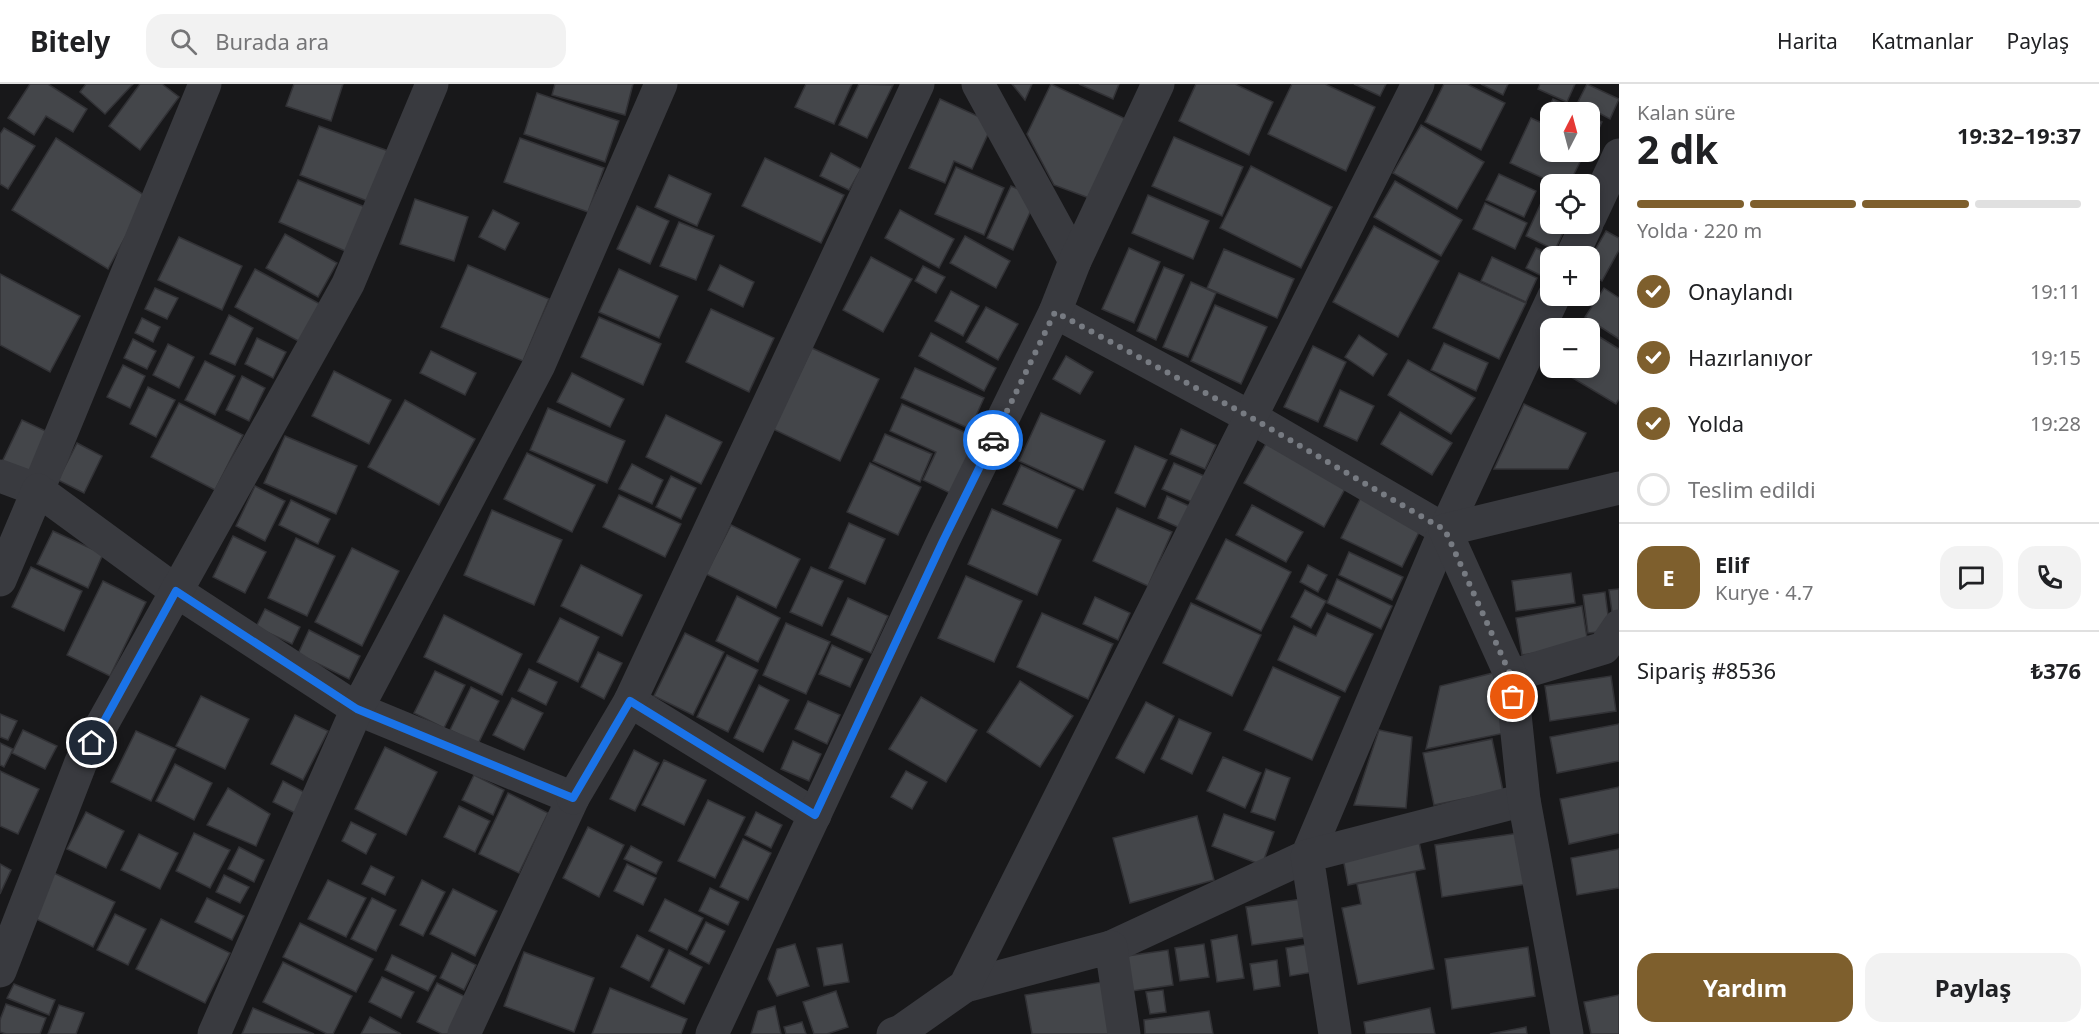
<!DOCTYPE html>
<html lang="tr">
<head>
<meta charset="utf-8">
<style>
  :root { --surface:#fff; --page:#f2f2f2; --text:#202124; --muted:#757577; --line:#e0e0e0; --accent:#7e5f2d }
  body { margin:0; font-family:"Noto Sans",sans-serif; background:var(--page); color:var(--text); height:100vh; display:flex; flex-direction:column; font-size:22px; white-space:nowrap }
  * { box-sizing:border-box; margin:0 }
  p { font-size:20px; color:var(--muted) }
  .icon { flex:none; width:33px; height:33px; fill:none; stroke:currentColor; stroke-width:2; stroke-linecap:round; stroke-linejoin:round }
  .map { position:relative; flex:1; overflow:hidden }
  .drawer { display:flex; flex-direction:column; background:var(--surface); width:480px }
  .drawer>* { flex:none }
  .needle { width:39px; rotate:6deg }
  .buttons { position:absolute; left:1540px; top:18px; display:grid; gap:12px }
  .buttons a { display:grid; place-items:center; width:60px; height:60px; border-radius:12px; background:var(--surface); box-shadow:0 3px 9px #0003; font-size:30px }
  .pin { position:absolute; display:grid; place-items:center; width:51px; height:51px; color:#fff; margin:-26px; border:3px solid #fff; border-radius:50%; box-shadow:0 2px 6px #0007 }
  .courier { position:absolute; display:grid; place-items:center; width:60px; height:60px; margin:-30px; border:4px solid #1a73e8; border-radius:50%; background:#fff; color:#222; box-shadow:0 2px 8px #0007 }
  .overview em { font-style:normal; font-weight:700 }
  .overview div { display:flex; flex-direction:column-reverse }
  .overview { display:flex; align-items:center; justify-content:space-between; height:102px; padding:0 18px }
  h1 { font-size:39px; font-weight:700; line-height:45px }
  .bar { display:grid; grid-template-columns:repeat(4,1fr); gap:9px 6px; align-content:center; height:72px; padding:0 18px }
  .bar i { height:8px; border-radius:4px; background:var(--line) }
  .bar .selected { background:var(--accent) }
  .bar p { grid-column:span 4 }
  .line { display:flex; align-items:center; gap:15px; padding:0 18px; border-top:2px solid var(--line) }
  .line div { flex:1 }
  .round { display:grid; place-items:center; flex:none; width:63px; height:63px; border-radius:18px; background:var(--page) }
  ol { padding:0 18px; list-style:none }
  li { display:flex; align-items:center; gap:18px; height:66px }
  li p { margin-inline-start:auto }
  li .icon { padding:6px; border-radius:50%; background:var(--accent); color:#fff; stroke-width:4 }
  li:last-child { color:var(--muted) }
  li i { width:33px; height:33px; border:3px solid var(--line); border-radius:50% }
  .action { display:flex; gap:12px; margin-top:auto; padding:12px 18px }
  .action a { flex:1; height:69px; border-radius:18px; background:var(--accent); color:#fff; font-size:24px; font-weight:700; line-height:69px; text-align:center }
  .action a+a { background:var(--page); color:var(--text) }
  header { display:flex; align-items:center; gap:36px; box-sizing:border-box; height:84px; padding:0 30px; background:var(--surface); border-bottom:2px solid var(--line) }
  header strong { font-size:28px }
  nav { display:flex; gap:33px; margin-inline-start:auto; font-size:21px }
  .search { width:420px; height:54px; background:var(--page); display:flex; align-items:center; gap:15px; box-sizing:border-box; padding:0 21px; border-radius:18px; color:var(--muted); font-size:22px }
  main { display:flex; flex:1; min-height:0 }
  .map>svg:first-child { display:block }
  .building { fill:#44464a; stroke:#323236; stroke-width:1.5 }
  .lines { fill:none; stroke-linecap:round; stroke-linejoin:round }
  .minor { stroke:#393a3f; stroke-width:33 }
  .done { stroke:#777b82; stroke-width:6; stroke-dasharray:0 10.8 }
  .route { stroke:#1a73e8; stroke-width:8 }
</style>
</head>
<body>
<header>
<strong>Bitely</strong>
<div class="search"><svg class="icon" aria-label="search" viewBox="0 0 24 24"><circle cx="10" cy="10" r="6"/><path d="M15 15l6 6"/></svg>Burada ara</div>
<nav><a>Harita</a><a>Katmanlar</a><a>Paylaş</a></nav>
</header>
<main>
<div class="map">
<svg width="1619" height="950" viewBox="0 0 1619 950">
  <rect width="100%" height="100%" fill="#18181a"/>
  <!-- building -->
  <g class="building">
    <path d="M30,0H48L87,25L73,48L46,32L34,51L8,34Z"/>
    <path d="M86,0H133L105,30L80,8Z"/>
    <path d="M140,0H162L179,13L140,66L109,42Z"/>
    <path d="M294,0H343L331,37L286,22Z"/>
    <path d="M555,0H633L625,31L552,11Z"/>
    <path d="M806,0H852L834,40L795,23Z"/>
    <path d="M859,0L893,1L867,54L839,41Z"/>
    <path d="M1012,0H1032L1025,16Z"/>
    <path d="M1051,0L1126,35L1089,114L1054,101L1027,50Z"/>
    <path d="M1079,0H1119L1113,15Z"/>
    <path d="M1196,0H1235L1273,18L1249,71L1179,37Z"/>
    <path d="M1292,0H1325L1375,23L1346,87L1268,50Z"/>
    <path d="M1354,0H1386L1380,12Z"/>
    <path d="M1444,0H1467L1505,19L1481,66L1425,38Z"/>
    <path d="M1481,0H1508L1503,11Z"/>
    <path d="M1540,0H1575L1567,18L1538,5Z"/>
    <path d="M1587,0L1619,15L1610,35L1578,18Z"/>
    <path d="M537,9L619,37L605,78L524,50Z"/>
    <path d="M940,15L993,39L972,85L954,77L945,99L909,84Z"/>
    <path d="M1553,15L1581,28H1551V40L1543,36Z"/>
    <path d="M1590,33L1602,38L1592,59L1590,58Z"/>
    <path d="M1531,34L1551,43V68H1585L1569,100H1556L1510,79Z"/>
    <path d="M1421,41L1484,78L1457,125L1393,89Z"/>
    <path d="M319,42L394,69L375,120L300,91Z"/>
    <path d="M4,44L35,62L8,105L0,100V50Z"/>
    <path d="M1174,53L1243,83L1222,132L1152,102Z"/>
    <path d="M56,54L147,113L108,185L12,126Z"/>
    <path d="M520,54L604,84L588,128L504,98Z"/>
    <path d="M831,69L861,85L849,106L820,92Z"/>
    <path d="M765,74L844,111L821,159L742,122Z"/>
    <path d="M1251,82L1332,123L1301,184L1220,144Z"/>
    <path d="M956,83L1004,104L984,151L935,130Z"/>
    <path d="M1499,90L1536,107L1524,133L1486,116Z"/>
    <path d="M669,91L711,110L697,142L655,123Z"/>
    <path d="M298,96L370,125L352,170L279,138Z"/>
    <path d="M1395,97L1462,136L1441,172L1374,133Z"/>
    <path d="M1011,102L1037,113L1013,166L987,154Z"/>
    <path d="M1546,108L1551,111V140H1567L1555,166L1526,152Z"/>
    <path d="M1148,111L1209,137L1193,175L1132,149Z"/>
    <path d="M415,115L468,133L454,177L400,160Z"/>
    <path d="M1485,119L1527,139L1515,165L1473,145Z"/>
    <path d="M637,122L669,137L650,180L617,165Z"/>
    <path d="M493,126L519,139L505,166L479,153Z"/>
    <path d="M900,126L954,155L939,184L885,154Z"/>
    <path d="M679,138L714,152L696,196L660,182Z"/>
    <path d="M1374,142L1439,177L1398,253L1333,218Z"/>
    <path d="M1606,147L1619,154V166L1602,197L1590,190V175Z"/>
    <path d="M285,150L337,179L318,213L266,184Z"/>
    <path d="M965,152L1010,177L996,204L950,179Z"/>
    <path d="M179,153L242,182L222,226L158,196Z"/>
    <path d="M1129,164L1160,178L1134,239L1102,225Z"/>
    <path d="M1536,164L1550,170L1540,191L1526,184Z"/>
    <path d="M1224,165L1294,195L1277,234L1207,204Z"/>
    <path d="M871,173L912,195L883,248L843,226Z"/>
    <path d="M1492,173L1537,194L1526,218L1481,197Z"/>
    <path d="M468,181L549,215L523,277L441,243Z"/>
    <path d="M720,181L754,198L743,223L708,206Z"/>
    <path d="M923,182L945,193L936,209L915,197Z"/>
    <path d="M1164,183L1184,191L1156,256L1137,247Z"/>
    <path d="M255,185L322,221L302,259L235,223Z"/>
    <path d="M619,185L678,212L659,254L599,228Z"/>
    <path d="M1459,189L1526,219L1499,275L1433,244Z"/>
    <path d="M0,190L80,232L50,288L0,261Z"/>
    <path d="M1191,198L1216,209L1188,273L1163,263Z"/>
    <path d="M155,204L178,214L167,235L145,225Z"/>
    <path d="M1604,204L1619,214V255L1585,233Z"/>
    <path d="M951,207L979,222L963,252L935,237Z"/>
    <path d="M1215,221L1267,243L1241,300L1191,277Z"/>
    <path d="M986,223L1018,240L998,276L966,258Z"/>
    <path d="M711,225L774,254L749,308L686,278Z"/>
    <path d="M229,231L253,244L235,281L210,270Z"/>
    <path d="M599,233L661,260L643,301L581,273Z"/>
    <path d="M142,234L160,243L153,258L135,249Z"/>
    <path d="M1570,235L1585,244H1565Z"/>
    <path d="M1590,247L1619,265V315L1616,320L1556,284H1590Z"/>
    <path d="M931,249L996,284L984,307L919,272Z"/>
    <path d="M1359,251L1387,270L1373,292L1345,273Z"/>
    <path d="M257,254L286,268L273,294L245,280Z"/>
    <path d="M133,255L156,267L147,285L124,274Z"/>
    <path d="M1444,259L1488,279L1476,307L1431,286Z"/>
    <path d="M168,260L194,273L179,304L153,291Z"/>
    <path d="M1313,262L1346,278L1318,338L1284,323Z"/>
    <path d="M812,264L879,295L840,377L773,345Z"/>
    <path d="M431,267L476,289L465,311L420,289Z"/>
    <path d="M1066,272L1093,288L1080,310L1053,295Z"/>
    <path d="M1408,276L1475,314L1451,350L1388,311Z"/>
    <path d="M205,277L235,292L215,331L185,316Z"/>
    <path d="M123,281L145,292L130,324L107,313Z"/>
    <path d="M915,284L984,314L970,345L901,314Z"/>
    <path d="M334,287L391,316L369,360L312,332Z"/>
    <path d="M572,289L624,315L610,343L557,318Z"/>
    <path d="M242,292L265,304L249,337L226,326Z"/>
    <path d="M148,303L175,316L156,353L130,340Z"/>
    <path d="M1340,306L1374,322L1357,357L1324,342Z"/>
    <path d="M405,316L475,355L439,421L368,383Z"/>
    <path d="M179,319L243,351L215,406L151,373Z"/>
    <path d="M902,320L978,354L952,410L923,396L936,368L890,347Z"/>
    <path d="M1524,320L1586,349L1568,385H1494Z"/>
    <path d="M548,324L625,357L607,399L530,366Z"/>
    <path d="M1400,328L1452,359L1432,391L1381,360Z"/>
    <path d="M1041,329L1105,357L1083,406L1019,377Z"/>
    <path d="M666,331L722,358L701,400L646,373Z"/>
    <path d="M22,336L50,349L30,391L2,378Z"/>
    <path d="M1181,345L1216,361L1205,385L1170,370Z"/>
    <path d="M1272,349L1352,392L1324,443L1244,399Z"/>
    <path d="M885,350L932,370L920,398L873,377Z"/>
    <path d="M285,352L357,382L336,430L264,399Z"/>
    <path d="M77,359L102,372L84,409L58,396Z"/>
    <path d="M1135,362L1167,376L1145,423L1115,409Z"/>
    <path d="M527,369L595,401L572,448L504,415Z"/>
    <path d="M870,379L921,403L898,451L847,428Z"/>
    <path d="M1174,379L1204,392L1192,418L1162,405Z"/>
    <path d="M632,380L663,396L652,420L619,405Z"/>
    <path d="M1021,381L1075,406L1057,444L1003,420Z"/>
    <path d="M671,392L696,404L681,435L656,423Z"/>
    <path d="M255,402L285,417L265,457L236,442Z"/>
    <path d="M619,411L681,440L665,473L603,443Z"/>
    <path d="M1167,412L1189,422L1180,444L1158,434Z"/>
    <path d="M1361,413L1422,442L1402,483L1341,454Z"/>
    <path d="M291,416L330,435L318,460L279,441Z"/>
    <path d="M1252,421L1303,448L1286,478L1236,451Z"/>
    <path d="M1117,424L1172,448L1148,502L1093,477Z"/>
    <path d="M992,425L1061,456L1037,511L968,480Z"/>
    <path d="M492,426L562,456L534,521L464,491Z"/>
    <path d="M849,439L885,455L865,500L829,484Z"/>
    <path d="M731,441L800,475L776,524L706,490Z"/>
    <path d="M53,447L103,470L88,504L37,480Z"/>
    <path d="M233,452L266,468L245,509L213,493Z"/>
    <path d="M296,454L335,472L307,532L268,514Z"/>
    <path d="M1226,455L1291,488L1261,547L1196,515Z"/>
    <path d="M352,464L399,487L362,562L315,538Z"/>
    <path d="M1349,468L1403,493L1392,516L1339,491Z"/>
    <path d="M581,481L642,511L622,552L561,522Z"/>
    <path d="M1308,481L1327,491L1318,508L1300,498Z"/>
    <path d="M31,483L82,507L64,547L12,523Z"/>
    <path d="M811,483L843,497L822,542L790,528Z"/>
    <path d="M1571,489L1575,519L1516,527L1512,497Z"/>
    <path d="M966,492L1022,517L994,578L938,554Z"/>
    <path d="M1337,495L1392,522L1381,545L1327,519Z"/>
    <path d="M103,497L146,518L110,592L67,571Z"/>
    <path d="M1619,505V527L1612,528L1609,506Z"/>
    <path d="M1305,506L1326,517L1311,544L1291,533Z"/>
    <path d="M1605,508L1610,547L1588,549L1583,511Z"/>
    <path d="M737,512L780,534L758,578L716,557Z"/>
    <path d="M1095,513L1130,529L1118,556L1083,540Z"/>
    <path d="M848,514L888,532L871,569L831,551Z"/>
    <path d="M1191,519L1261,551L1232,612L1163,579Z"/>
    <path d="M1582,522L1588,560L1522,571L1516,534Z"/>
    <path d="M265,525L300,543L292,560L256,543Z"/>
    <path d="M1042,529L1113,560L1088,615L1017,583Z"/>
    <path d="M1327,529L1373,550L1345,608L1278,576L1294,542L1316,552Z"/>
    <path d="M444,531L522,570L502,611L424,573Z"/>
    <path d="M560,534L599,553L578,598L537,578Z"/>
    <path d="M786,539L830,558L806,610L763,591Z"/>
    <path d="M309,546L360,572L349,595L298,570Z"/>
    <path d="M685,549L724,568L693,631L654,612Z"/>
    <path d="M832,561L863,575L850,603L819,590Z"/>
    <path d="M598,568L622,579L604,615L581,603Z"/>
    <path d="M727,571L758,586L728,648L697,633Z"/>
    <path d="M1273,583L1340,613L1312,676L1244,646Z"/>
    <path d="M529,585L557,598L546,621L518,607Z"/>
    <path d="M435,587L465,601L444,644L414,629Z"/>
    <path d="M1493,589L1505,649L1426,665L1440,602Z"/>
    <path d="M1611,592L1616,627L1550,637L1545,602Z"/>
    <path d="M1020,597L1073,632L1040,683L987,648Z"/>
    <path d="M759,601L789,616L763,668L734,654Z"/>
    <path d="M471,603L499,617L478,660L450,646Z"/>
    <path d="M201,612L249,635L225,685L176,662Z"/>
    <path d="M921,613L977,646L946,698L889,665Z"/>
    <path d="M512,614L543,629L524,666L493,651Z"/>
    <path d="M808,617L840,631L827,660L795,645Z"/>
    <path d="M1146,618L1174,632L1144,689L1116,674Z"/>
    <path d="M0,630L17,637L8,656L0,653Z"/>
    <path d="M295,631L328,647L303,696L271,680Z"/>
    <path d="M1179,635L1211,649L1192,690L1161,675Z"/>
    <path d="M1619,640V677L1557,689L1550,653Z"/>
    <path d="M23,646L57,662L45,685L12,669Z"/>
    <path d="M1379,646L1412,653L1406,724L1354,721Z"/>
    <path d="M136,647L176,665L151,717L111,698Z"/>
    <path d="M1492,655L1503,707L1434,721L1423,669Z"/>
    <path d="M793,657L821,670L809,697L781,685Z"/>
    <path d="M0,659L13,665L4,683L0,681Z"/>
    <path d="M385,663L437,688L406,751L355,725Z"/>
    <path d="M634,666L659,679L635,727L610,715Z"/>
    <path d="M1223,673L1261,689L1245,724L1207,707Z"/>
    <path d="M664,676L706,696L684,741L642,721Z"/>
    <path d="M175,680L212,699L194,736L156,717Z"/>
    <path d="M1266,685L1290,694L1275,736L1251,728Z"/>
    <path d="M0,687L39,705L18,750L0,742Z"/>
    <path d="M906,687L927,698L912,725L891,713Z"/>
    <path d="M474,691L504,706L493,731L462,716Z"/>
    <path d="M283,697L304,708L295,729L273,718Z"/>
    <path d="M1619,703V749L1569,760L1560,715Z"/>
    <path d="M228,704L270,730L256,762L207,741Z"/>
    <path d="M508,709L548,729L519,789L479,770Z"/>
    <path d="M708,716L745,733L715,794L678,777Z"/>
    <path d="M459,722L490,737L475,768L444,753Z"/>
    <path d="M86,728L124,747L106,784L67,765Z"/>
    <path d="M756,728L782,741L771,764L745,751Z"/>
    <path d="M1224,730L1274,748L1262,781L1212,762Z"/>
    <path d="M1197,732L1214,796L1130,819L1113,754Z"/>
    <path d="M351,738L376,750L366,770L342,757Z"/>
    <path d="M588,743L624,761L599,813L563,794Z"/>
    <path d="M194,749L230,766L210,804L176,787Z"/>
    <path d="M1519,749L1527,800L1442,813L1435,761Z"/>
    <path d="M139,750L178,769L160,805L121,786Z"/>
    <path d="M743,755L771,769L748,816L720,803Z"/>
    <path d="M1419,758L1425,785L1348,801L1343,774Z"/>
    <path d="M631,762L662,778L656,790L624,775Z"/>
    <path d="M239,763L264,776L254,798L228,785Z"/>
    <path d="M1619,765V804L1577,811L1571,774Z"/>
    <path d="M0,780L11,786L0,810Z"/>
    <path d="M627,780L656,794L643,821L614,807Z"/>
    <path d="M371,782L394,793L385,811L362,800Z"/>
    <path d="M1415,788L1434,885L1358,900L1342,824L1361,820L1357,800Z"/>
    <path d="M54,789L115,818L93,863L32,833Z"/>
    <path d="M224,791L249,803L240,819L216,808Z"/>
    <path d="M328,796L366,814L346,853L308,835Z"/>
    <path d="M422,796L445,808L423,852L400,841Z"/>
    <path d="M710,804L739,818L728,841L699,827Z"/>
    <path d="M453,805L497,827L475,872L430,850Z"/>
    <path d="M207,814L244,832L232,856L195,838Z"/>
    <path d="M372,814L396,826L376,867L351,855Z"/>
    <path d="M665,815L703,834L687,866L649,847Z"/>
    <path d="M1302,815L1308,853L1252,861L1246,823Z"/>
    <path d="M115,830L146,845L128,881L97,866Z"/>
    <path d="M161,835L230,869L205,919L136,885Z"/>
    <path d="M706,838L725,847L709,880L690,870Z"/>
    <path d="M300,839L373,875L356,908L283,873Z"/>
    <path d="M637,851L664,865L649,897L621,883Z"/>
    <path d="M1237,851L1244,894L1217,898L1211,856Z"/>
    <path d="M795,860L809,902L777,912L768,895L777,865Z"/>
    <path d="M842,860L849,898L824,902L817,864Z"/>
    <path d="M1204,860L1209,893L1180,897L1175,864Z"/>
    <path d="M1309,860L1314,888L1290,892L1286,864Z"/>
    <path d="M1528,863L1535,912L1452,925L1445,875Z"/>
    <path d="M669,866L702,883L684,920L651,903Z"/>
    <path d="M1168,866L1173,901L1132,907L1127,872Z"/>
    <path d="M524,868L594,894L574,948L504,922Z"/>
    <path d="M452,869L476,881L464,906L440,894Z"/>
    <path d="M392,871L436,892L428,907L385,886Z"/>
    <path d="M1277,876L1280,902L1254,906L1250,880Z"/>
    <path d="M283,878L352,912L333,950H327L263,918Z"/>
    <path d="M382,893L414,908L401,934L369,918Z"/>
    <path d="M1108,897L1118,950H1032L1025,911Z"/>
    <path d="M437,899L466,913L448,950H442L417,938Z"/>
    <path d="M14,900L55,916L49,931L7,914Z"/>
    <path d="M610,904L687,935L681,950H592Z"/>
    <path d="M1163,906L1166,928L1150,930L1146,908Z"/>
    <path d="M836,907L848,943L827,950H814L803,918Z"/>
    <path d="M1619,911V950H1591L1584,918Z"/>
    <path d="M6,920L46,934L40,950H6L0,948V936Z"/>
    <path d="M59,921L84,929L76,950H48Z"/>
    <path d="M775,922L781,950H751L758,927Z"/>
    <path d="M253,924L314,950H242Z"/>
    <path d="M1430,924L1435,950H1366L1364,938Z"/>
    <path d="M1209,927L1213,950H1145L1144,936Z"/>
    <path d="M370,933L401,950H361Z"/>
    <path d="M802,938L806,950H786L784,943Z"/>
    <path d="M1526,943L1527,950H1490Z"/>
  </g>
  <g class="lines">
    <!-- minor -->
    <g class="minor">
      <path d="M978,0L1075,177"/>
      <path d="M1590,133L1619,71"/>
      <path d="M1572,172L1587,140"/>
      <path d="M1055,228L1252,334L1445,446"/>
      <path d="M0,392L38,406L205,0"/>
      <path d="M0,496L38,406L176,507L357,625L573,714L464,950"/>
      <path d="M1511,592L1604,564L1619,542"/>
      <path d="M630,617L815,731"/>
      <path d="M573,714L630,617L918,0"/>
      <path d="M1111,863L1307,772L1445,446L1554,212"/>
      <path d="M0,887L81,678L348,200L432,0"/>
      <path d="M965,902L1111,863L1124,950"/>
      <path d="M214,950L357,625L539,281L661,0"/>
      <path d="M712,950L943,457L1055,228L1075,177L1158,0"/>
      <path d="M893,950L901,947L965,902L1418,0"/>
      <path d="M1335,950L1307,772L1524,716"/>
      <path d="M1567,950L1524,716L1511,592L1445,446L1619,404"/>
    </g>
  </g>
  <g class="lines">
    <!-- done -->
    <path class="done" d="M993,356L1055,228L1252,334L1445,446L1511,592L1513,613"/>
    <!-- route -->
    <path class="route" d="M92,659L176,507L357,625L573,714L630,617L815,731L943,457L993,356"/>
  </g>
</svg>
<div class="buttons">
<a><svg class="needle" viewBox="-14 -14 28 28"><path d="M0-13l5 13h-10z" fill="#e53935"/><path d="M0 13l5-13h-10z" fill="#757577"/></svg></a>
<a><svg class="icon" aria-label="locate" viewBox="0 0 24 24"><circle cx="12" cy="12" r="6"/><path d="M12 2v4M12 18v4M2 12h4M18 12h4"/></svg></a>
<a>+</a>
<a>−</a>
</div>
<div class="pin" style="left:1513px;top:613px;background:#ea580c"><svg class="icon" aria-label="bag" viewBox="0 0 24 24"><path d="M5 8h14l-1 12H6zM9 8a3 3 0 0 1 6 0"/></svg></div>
<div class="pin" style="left:92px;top:659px;background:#1f2937"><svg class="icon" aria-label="home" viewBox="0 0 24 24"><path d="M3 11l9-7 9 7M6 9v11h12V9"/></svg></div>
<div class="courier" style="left:993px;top:356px"><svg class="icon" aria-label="car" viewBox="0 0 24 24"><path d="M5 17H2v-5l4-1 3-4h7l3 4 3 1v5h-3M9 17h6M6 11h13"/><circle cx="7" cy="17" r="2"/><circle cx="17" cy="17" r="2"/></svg></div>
</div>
<section class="drawer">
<div class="overview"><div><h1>2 dk</h1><p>Kalan süre</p></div><em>19:32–19:37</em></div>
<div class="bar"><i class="selected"></i><i class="selected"></i><i class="selected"></i><i></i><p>Yolda · 220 m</p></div>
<ol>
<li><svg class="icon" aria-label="check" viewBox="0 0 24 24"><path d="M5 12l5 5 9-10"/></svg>Onaylandı<p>19:11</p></li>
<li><svg class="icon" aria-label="check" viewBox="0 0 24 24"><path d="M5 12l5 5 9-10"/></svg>Hazırlanıyor<p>19:15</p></li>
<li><svg class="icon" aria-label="check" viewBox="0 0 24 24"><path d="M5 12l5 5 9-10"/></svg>Yolda<p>19:28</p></li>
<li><i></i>Teslim edildi</li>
</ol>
<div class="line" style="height:108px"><b class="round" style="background:var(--accent);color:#fff">E</b><div><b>Elif</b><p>Kurye · 4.7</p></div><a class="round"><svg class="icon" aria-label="chat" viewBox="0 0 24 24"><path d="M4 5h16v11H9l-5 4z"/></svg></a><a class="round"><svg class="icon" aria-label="phone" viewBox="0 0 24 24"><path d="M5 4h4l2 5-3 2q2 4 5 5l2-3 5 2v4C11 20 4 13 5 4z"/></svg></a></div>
<div class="line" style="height:78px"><div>Sipariş #8536</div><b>₺376</b></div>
<div class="action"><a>Yardım</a><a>Paylaş</a></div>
</section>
</main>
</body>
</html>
